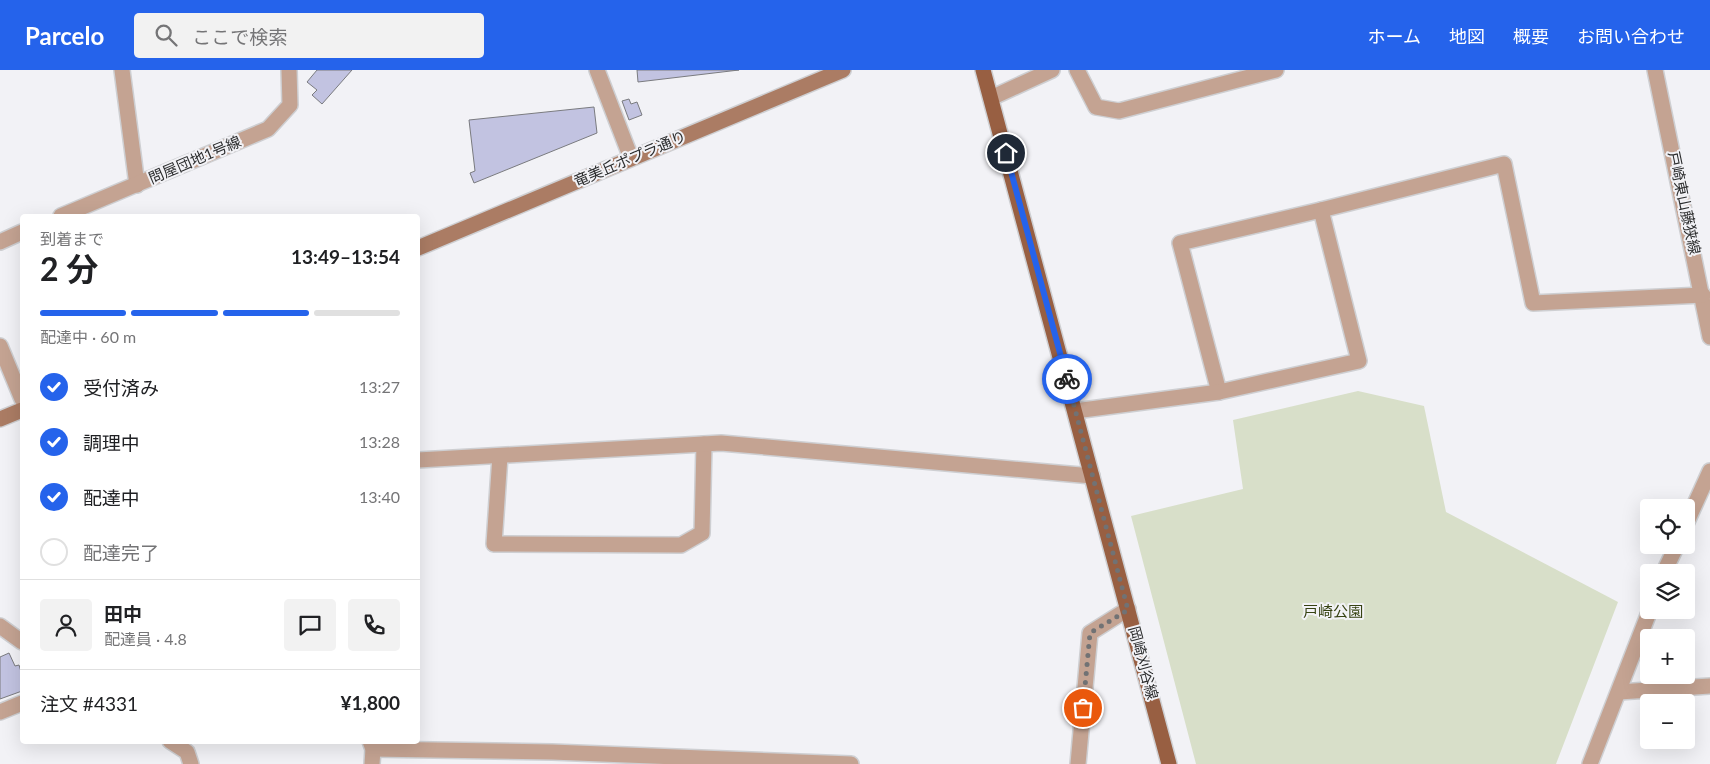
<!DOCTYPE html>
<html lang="ja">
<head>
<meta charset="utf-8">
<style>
  :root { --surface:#fff; --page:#f2f2f2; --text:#202124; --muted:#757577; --line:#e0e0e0; --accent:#2563eb }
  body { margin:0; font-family:Lato,"Noto Sans JP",sans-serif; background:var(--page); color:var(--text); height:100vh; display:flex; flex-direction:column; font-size:19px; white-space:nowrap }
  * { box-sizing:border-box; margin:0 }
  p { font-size:16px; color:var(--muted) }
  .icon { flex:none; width:28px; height:28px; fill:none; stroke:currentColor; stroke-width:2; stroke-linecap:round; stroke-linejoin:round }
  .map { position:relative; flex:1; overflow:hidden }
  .panel { position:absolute; left:20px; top:144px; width:400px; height:530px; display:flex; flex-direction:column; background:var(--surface); border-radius:5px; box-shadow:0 5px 20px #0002 }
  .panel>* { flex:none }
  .fabs { position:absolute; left:1640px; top:429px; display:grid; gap:10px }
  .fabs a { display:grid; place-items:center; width:55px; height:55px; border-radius:5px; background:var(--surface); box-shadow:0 5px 20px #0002; font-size:25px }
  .pin { position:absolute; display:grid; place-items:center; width:42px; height:42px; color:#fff; margin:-21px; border:2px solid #fff; border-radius:50%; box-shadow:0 1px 5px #0007 }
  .courier { position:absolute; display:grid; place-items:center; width:50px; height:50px; margin:-25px; border:4px solid #2563eb; border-radius:50%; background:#fff; color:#222; box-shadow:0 1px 6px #0007 }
  .headline em { font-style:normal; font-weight:700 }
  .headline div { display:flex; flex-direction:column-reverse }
  .headline { display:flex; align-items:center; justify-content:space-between; height:85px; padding:0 20px }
  h1 { font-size:32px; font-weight:700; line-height:38px }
  .bar { display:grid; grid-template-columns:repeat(4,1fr); gap:8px 5px; align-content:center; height:60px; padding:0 20px }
  .bar i { height:6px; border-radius:4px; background:var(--line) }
  .bar .on { background:var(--accent) }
  .bar p { grid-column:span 4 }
  .line { display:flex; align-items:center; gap:12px; padding:0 20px; border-top:1px solid var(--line) }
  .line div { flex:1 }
  .round { display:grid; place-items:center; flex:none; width:52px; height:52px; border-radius:5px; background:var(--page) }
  ol { padding:0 20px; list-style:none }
  li { display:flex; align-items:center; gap:15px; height:55px }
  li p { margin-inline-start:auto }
  li .icon { padding:5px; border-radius:50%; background:var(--accent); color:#fff; stroke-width:4 }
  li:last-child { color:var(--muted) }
  li i { width:28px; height:28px; border:2px solid var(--line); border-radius:50% }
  header { display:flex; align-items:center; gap:30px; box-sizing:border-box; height:70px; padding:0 25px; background:var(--accent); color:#fff }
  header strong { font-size:24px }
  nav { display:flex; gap:28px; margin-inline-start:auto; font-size:18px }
  .search { width:350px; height:45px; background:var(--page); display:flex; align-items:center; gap:12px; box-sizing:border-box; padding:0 18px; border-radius:5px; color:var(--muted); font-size:19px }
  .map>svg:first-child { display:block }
  .green { fill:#d8dfc9 }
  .building { fill:#c2c3e1; stroke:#7a7b7f }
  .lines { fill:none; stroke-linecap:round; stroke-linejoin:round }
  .street-casing { stroke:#cecfd2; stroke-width:18 }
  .secondary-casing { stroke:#cecfd2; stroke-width:18 }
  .primary-casing { stroke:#cecfd2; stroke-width:18 }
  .street { stroke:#c4a392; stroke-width:15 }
  .secondary { stroke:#ab7c64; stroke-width:15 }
  .primary { stroke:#985f42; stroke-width:15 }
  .done { stroke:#717274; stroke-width:5; stroke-dasharray:0 9 }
  .route { stroke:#2563eb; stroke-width:6 }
  .labels { text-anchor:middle; stroke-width:4; stroke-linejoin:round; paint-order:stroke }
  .street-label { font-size:15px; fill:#2c2d2e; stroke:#f2f2f6 }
  .park-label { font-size:15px; fill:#364212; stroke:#f2f2f6 }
</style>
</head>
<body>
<header>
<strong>Parcelo</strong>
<div class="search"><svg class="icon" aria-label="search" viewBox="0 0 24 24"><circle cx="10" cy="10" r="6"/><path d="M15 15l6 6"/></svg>ここで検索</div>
<nav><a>ホーム</a><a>地図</a><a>概要</a><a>お問い合わせ</a></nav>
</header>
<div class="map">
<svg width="1710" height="694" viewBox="0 0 1710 694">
  <rect width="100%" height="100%" fill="#f2f2f6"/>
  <!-- green -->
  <path class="green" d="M1358,321L1424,336L1446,442L1618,532L1556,694H1196L1131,446L1243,419L1233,350Z"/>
  <!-- building -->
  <g class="building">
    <path d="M317,0H352L322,34L312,25L317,20L307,12Z"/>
    <path d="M637,0H739L638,12Z"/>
    <path d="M629,29L631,34L637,32L642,45L629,50L622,31Z"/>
    <path d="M594,37L597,63L474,113L470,103L475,101L469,50Z"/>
    <path d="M9,583L15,596L19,595L22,605V621L0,629V587Z"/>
  </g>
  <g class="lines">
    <!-- street casing -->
    <g class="street-casing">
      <g id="street">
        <path d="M122,0L137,115"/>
        <path d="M597,0L631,88"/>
        <path d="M1077,0L1096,37L1119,41L1276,0"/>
        <path d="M1655,0L1710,267"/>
        <path d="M991,28L1052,0"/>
        <path d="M61,146L268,59L290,35L289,0"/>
        <path d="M0,172L22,162"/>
        <path d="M0,276L22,329"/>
        <path d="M1219,322L1180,173L1321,140"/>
        <path d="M1075,341L1219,322L1359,291L1321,140L1504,94L1533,233L1703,225"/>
        <path d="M500,386L494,474L681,475L702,463L704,374"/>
        <path d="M418,390L721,373L1092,406"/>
        <path d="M1686,454L1710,401"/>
        <path d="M1664,502L1677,475"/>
        <path d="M0,556L22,572"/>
        <path d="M1619,622L1710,616"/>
        <path d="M0,642L22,633"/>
        <path d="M170,671L187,682L191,694"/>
        <path d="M370,671L373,679L372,694"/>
        <path d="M373,679L552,682L851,694"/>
        <path d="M1078,694L1090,563L1128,539"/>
        <path d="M1590,694L1650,540"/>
      </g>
    </g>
    <!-- secondary casing -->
    <g class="secondary-casing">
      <g id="secondary">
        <path d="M418,178L843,0"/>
        <path d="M0,349L22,340"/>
      </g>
    </g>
    <!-- primary casing -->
    <g class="primary-casing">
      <path id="primary" d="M983,0L1169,694"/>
    </g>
    <!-- street -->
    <use href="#street" class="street"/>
    <!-- secondary -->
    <use href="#secondary" class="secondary"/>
    <!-- primary -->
    <use href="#primary" class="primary"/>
  </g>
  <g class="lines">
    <!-- done -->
    <path class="done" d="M1067,309L1128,540L1090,563L1083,638"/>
    <!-- route -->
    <path class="route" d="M1006,83L1067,309"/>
  </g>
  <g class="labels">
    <!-- street labels -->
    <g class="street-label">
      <text transform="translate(630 89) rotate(-23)" y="5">竜美丘ポプラ通り</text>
      <text transform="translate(195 90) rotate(-23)" y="5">問屋団地1号線</text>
      <text transform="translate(1684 133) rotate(78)" y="5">戸崎東山藤狭線</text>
      <text transform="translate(1143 593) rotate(75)" y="5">岡崎刈谷線</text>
    </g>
    <!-- park labels -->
    <g class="park-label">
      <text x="1333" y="547">戸崎公園</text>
    </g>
  </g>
</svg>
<div class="fabs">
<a><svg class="icon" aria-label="locate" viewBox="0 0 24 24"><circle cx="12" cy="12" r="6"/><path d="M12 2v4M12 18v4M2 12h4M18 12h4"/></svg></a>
<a><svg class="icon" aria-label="layers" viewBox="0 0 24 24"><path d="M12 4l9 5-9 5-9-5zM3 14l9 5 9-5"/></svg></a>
<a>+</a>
<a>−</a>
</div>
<div class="pin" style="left:1083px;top:638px;background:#ea580c"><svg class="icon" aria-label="bag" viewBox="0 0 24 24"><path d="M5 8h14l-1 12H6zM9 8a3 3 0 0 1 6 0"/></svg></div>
<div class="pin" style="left:1006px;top:83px;background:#1f2937"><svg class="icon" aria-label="home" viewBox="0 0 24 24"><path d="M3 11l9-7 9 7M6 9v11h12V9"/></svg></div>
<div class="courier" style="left:1067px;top:309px"><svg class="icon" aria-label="bike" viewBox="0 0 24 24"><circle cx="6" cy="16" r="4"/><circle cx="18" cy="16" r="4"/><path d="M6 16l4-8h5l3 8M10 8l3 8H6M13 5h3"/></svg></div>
<section class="panel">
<div class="headline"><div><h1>2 分</h1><p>到着まで</p></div><em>13:49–13:54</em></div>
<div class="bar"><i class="on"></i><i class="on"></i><i class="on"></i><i></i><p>配達中 · 60 m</p></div>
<ol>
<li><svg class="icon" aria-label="check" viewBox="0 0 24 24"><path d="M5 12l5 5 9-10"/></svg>受付済み<p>13:27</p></li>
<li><svg class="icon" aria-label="check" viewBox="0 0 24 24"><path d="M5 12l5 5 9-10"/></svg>調理中<p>13:28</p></li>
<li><svg class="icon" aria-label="check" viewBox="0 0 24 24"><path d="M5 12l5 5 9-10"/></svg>配達中<p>13:40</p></li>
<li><i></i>配達完了</li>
</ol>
<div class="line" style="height:90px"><a class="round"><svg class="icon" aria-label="person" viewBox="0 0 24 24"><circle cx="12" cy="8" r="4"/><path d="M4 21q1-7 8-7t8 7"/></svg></a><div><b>田中</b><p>配達員 · 4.8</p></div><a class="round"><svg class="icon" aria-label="chat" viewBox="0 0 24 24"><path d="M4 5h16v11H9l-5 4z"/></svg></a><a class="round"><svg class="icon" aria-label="phone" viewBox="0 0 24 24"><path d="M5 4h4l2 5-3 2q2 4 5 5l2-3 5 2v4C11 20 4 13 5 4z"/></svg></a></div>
<div class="line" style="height:65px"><div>注文 #4331</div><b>¥1,800</b></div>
</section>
</div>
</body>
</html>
